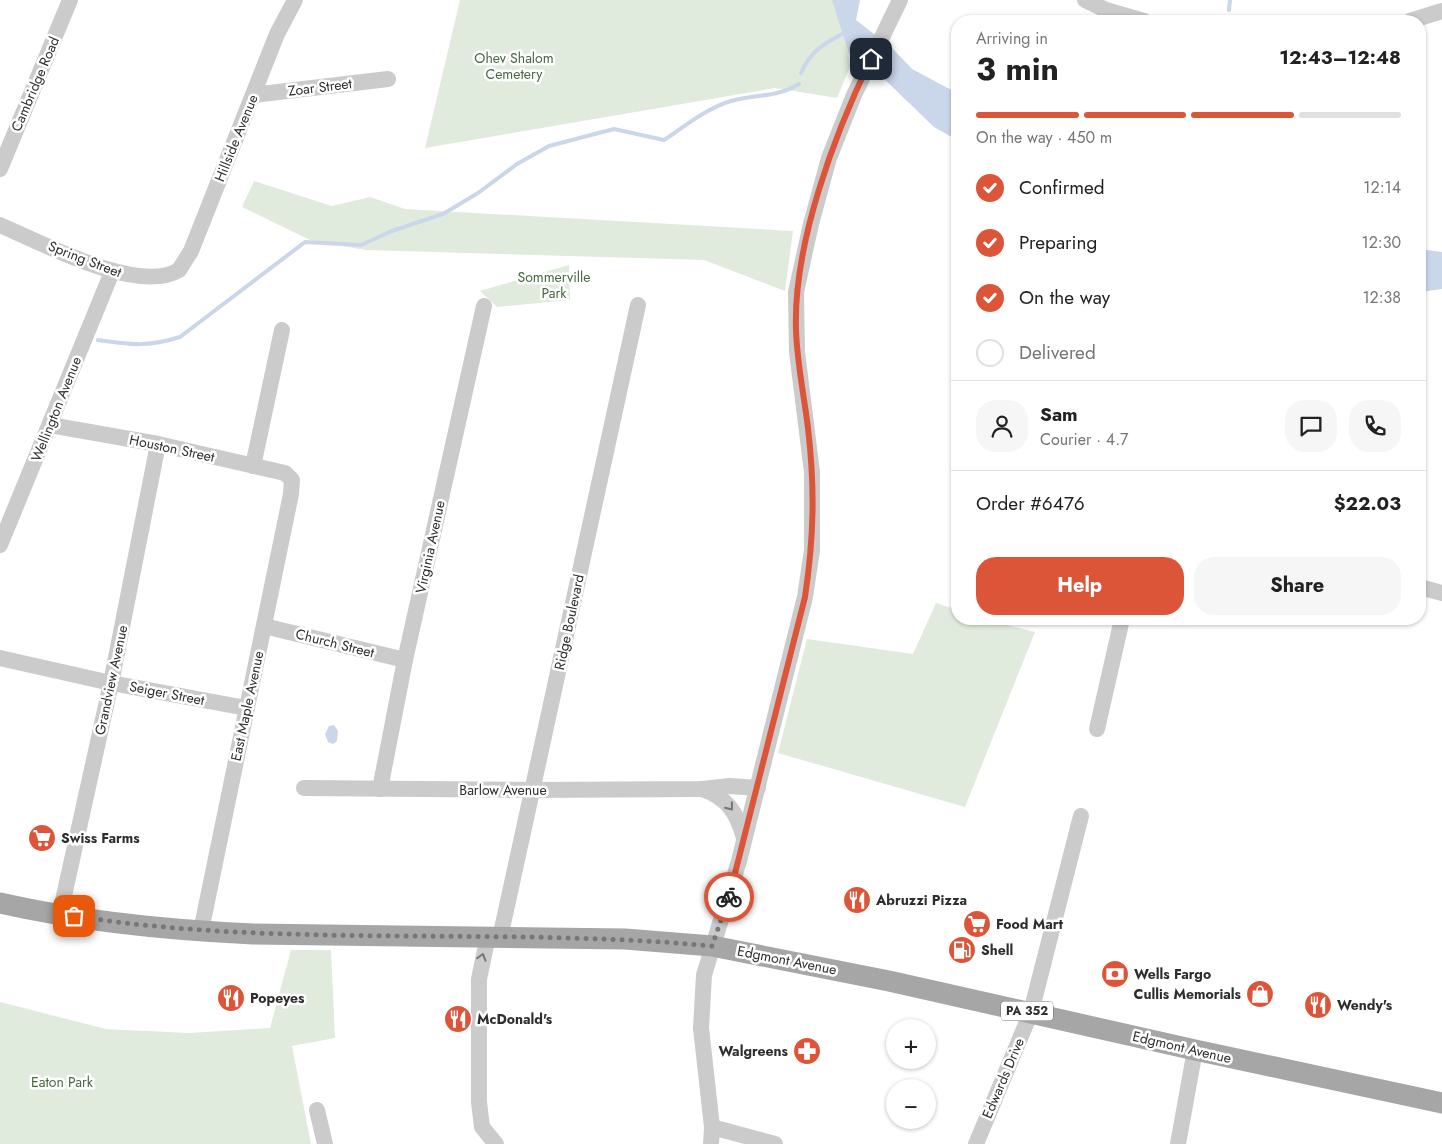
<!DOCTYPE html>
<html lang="en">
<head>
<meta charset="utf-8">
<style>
  :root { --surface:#fff; --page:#f6f6f6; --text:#222; --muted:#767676; --line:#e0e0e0; --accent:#dd5539 }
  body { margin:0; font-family:Jost,sans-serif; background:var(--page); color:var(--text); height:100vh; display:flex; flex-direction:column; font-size:19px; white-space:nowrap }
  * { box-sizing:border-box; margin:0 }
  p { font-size:16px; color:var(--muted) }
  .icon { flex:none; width:28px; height:28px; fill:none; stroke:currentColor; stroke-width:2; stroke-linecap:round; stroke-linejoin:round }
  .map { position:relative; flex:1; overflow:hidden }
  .details { position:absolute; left:951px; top:15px; width:475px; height:610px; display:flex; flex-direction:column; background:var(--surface); border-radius:20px; box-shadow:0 1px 4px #0004 }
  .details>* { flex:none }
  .controls { position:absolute; left:886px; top:1019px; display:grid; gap:10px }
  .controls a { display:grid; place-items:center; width:50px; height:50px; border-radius:50%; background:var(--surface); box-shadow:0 1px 4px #0004; font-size:25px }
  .pin { position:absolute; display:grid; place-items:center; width:42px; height:42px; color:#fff; margin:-21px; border-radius:10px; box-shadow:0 2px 8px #0006 }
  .courier { position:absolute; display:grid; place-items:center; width:50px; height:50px; margin:-25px; border:4px solid #dd5539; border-radius:50%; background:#fff; color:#222; box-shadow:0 1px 6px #0007 }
  .summary em { font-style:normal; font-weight:700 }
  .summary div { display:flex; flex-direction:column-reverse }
  .summary { display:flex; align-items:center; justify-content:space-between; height:85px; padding:0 25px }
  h1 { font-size:32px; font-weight:700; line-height:38px }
  .bar { display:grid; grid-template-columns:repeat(4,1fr); gap:8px 5px; align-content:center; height:60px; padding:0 25px }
  .bar i { height:6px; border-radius:4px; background:var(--line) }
  .bar .on { background:var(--accent) }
  .bar p { grid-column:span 4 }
  .line { display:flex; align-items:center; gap:12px; padding:0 25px; border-top:1px solid var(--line) }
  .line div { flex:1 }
  .round { display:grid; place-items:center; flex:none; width:52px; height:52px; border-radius:20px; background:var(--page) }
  ol { padding:0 25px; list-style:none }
  li { display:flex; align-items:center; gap:15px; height:55px }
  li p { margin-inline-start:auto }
  li .icon { padding:5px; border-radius:50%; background:var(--accent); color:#fff; stroke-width:4 }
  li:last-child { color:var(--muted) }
  li i { width:28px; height:28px; border:2px solid var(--line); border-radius:50% }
  .primary-button { display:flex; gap:10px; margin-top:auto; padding:10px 25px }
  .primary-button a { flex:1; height:58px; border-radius:20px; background:var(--accent); color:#fff; font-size:20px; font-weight:700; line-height:58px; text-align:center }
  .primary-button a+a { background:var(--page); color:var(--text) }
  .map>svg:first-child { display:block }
  .green { fill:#e1ebdd }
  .water { fill:#cad6ea }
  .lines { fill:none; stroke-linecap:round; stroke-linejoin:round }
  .stream { stroke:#cad6ea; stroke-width:4 }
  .minor { stroke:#cbcbcb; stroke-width:16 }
  .major { stroke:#a6a6a6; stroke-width:21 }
  .oneway { stroke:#757575 }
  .done { stroke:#777; stroke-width:5; stroke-dasharray:0 9 }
  .route { stroke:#dd5539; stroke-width:6 }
  .labels { text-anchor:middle; stroke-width:5; stroke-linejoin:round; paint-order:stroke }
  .shield { fill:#fff; stroke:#6d6d6d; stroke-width:1 }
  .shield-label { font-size:12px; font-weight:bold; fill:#2e2e2e }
  .park-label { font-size:14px; fill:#47683e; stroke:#fff }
  .street-label { font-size:14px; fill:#2e2e2e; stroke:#fff }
  .poi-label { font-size:14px; font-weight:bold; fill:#2e2e2e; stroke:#fff; text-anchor:start }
</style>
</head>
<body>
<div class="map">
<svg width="1442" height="1144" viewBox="0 0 1442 1144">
  <rect width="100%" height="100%" fill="#fff"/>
  <!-- green -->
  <g class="green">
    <path d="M460,0H834L851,64L837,98L775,88L425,148Z"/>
    <path d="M254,181L332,206L370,197L405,209L793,231L785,291L704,260L365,250L310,240L242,207Z"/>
    <path d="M569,265L570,300L497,307L480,291Z"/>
    <path d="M936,603L957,610L958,619H983L1035,632L965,807L778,753L807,639L913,654Z"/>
    <path d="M291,950H331L335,1038L292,1046L311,1144H0V1002L106,1029L189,1033L270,1028Z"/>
  </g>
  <!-- water -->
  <g class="water">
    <path d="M832,0H860L856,20L892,48L912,69L957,93V140L934,127L879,74L856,61L849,54Z"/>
    <path d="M1420,249L1442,252V289L1420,292Z"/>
    <path d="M334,725L338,731L337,741L333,744L328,742L325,734L329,726Z"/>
  </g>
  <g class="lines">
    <!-- stream -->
    <g class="stream">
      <path d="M1229,10L1230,0"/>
      <path d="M801,73C810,51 825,43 846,32"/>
      <path d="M98,340C132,345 148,347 180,337L305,242L361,245L392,231L443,214L478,193L517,164L549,146L614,129L664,140C685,126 707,108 731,101C756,94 776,98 799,84"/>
    </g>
    <!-- minor -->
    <g class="minor">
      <path d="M1085,0L1106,10L1144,21"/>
      <path d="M1410,21L1442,11"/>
      <path d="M253,95L388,79"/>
      <path d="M0,169L70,0"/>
      <path d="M0,225C42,243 138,295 179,270L191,251L277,34L295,0"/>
      <path d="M50,425L158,444L285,473L292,480L291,494L201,931"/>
      <path d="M253,466L282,330"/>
      <path d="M0,545L112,272"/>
      <path d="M1420,587L1442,593"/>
      <path d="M264,626L405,660"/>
      <path d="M0,658L111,683L246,708"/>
      <path d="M1097,729L1122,619"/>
      <path d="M304,788L532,790L702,789L730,786L758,788"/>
      <path d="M380,789L405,660L484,306"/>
      <path d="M702,789C728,798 737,813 744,838"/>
      <path d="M60,914L111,683L158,444"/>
      <path d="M488,936L479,979V1102L482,1127L496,1144"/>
      <path d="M500,938L638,305"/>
      <path d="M317,1110L325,1144"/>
      <path d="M712,1127L775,1144"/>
      <path d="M711,1144L712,1127L701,1028L704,975L739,861L805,597L812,550V472L797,352L796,292L811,224L829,158L854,95L900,0"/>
      <path d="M976,1144L1031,1012L1081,816"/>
      <path d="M1178,1144L1195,1050"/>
    </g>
    <!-- major -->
    <path class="major" d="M0,903C83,922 168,930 253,934L625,939L712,946L889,981L1195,1050L1442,1103"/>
  </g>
  <!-- one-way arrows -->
  <defs><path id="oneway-chevron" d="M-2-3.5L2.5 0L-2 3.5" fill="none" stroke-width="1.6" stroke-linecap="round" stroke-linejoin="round" transform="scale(1.25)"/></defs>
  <g class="oneway">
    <use href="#oneway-chevron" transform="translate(730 807) rotate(52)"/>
    <use href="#oneway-chevron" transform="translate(482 957) rotate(-74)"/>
  </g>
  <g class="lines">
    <!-- done -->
    <path class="done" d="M74,916C286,949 500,926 712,946L729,897"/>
    <!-- route -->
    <path class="route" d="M729,897L805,597C814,537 815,488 808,428C804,395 797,363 796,330C793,245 834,135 871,59"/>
  </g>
  <!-- icons -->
  <defs>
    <g id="supermarket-disc" transform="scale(1.4375)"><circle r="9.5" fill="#dd5539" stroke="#fff"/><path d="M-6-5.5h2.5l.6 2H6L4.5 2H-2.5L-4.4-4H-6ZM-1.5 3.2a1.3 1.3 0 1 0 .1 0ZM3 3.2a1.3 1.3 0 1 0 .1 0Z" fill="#fff"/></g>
    <g id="restaurant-disc" transform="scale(1.4375)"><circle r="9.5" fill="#dd5539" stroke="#fff"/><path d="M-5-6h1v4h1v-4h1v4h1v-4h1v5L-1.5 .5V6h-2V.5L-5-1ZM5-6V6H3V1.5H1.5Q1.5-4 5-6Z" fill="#fff"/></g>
    <g id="fuel-disc" transform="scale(1.4375)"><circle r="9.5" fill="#dd5539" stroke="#fff"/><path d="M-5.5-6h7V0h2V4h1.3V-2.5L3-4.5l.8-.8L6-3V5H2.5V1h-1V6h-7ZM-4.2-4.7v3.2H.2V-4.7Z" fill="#fff"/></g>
    <g id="bank-disc" transform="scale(1.4375)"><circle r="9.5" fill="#dd5539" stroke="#fff"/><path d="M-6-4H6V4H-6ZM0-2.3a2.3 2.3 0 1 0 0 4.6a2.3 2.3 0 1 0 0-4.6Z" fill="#fff"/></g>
    <g id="shop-disc" transform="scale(1.4375)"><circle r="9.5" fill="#dd5539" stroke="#fff"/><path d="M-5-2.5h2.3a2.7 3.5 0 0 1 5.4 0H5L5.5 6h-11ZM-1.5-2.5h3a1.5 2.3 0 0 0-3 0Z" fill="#fff"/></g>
    <g id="pharmacy-disc" transform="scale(1.4375)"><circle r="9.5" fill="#dd5539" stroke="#fff"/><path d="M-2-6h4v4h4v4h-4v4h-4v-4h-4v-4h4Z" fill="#fff"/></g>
  </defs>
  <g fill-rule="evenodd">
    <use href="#supermarket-disc" x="42" y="838"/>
    <use href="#restaurant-disc" x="857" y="900"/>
    <use href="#supermarket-disc" x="977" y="924"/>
    <use href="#fuel-disc" x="962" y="950"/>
    <use href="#bank-disc" x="1115" y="974"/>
    <use href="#shop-disc" x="1260" y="994"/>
    <use href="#restaurant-disc" x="231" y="998"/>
    <use href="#restaurant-disc" x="1318" y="1005"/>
    <use href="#restaurant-disc" x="458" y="1019"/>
    <use href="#pharmacy-disc" x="807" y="1051"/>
  </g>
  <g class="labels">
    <!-- shield labels -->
    <rect class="shield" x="1001" y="1001.5" width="52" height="19" rx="4"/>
    <g class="shield-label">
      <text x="1027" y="1015">PA 352</text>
    </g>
    <!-- park labels -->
    <g class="park-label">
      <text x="514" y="63">Ohev Shalom<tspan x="514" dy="16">Cemetery</tspan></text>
      <text x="554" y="282">Sommerville<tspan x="554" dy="16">Park</tspan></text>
      <text x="62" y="1087">Eaton Park</text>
    </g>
    <!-- street labels -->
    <g class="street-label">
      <text transform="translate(35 84) rotate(-67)" y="5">Cambridge Road</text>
      <text transform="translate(320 87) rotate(-7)" y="5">Zoar Street</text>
      <text transform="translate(236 138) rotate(-68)" y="5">Hillside Avenue</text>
      <text transform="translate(85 259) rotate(21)" y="5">Spring Street</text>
      <text transform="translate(56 409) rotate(-68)" y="5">Wellington Avenue</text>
      <text transform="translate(172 448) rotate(12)" y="5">Houston Street</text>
      <text transform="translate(430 547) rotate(-78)" y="5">Virginia Avenue</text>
      <text transform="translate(569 622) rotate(-78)" y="5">Ridge Boulevard</text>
      <text transform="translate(335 643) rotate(14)" y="5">Church Street</text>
      <text transform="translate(111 680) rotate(-78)" y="5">Grandview Avenue</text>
      <text transform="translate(167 693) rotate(11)" y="5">Seiger Street</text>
      <text transform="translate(247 706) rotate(-78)" y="5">East Maple Avenue</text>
      <text x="503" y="795">Barlow Avenue</text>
      <text transform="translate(787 960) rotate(11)" y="5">Edgmont Avenue</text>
      <text transform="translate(1182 1047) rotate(13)" y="5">Edgmont Avenue</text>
      <text transform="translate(1003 1078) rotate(-67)" y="5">Edwards Drive</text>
    </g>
    <!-- poi labels -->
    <g class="poi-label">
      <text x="61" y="843">Swiss Farms</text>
      <text x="876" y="905">Abruzzi Pizza</text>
      <text x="996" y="929">Food Mart</text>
      <text x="981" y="955">Shell</text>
      <text x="1134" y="979">Wells Fargo</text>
      <text x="1241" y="999" text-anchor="end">Cullis Memorials</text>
      <text x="250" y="1003">Popeyes</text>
      <text x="1337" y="1010">Wendy's</text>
      <text x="477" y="1024">McDonald's</text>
      <text x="788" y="1056" text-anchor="end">Walgreens</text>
    </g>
  </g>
</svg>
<div class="controls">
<a>+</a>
<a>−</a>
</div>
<div class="pin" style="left:74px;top:916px;background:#ea580c"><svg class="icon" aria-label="bag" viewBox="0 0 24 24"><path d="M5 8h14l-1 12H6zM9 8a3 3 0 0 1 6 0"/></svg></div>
<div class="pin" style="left:871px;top:59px;background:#1f2937"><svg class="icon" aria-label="home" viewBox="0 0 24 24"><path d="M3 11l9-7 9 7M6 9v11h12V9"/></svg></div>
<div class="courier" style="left:729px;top:897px"><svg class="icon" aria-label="bike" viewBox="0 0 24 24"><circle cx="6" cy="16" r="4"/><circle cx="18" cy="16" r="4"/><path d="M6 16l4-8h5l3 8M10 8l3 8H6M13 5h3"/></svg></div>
<section class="details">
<div class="summary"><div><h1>3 min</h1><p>Arriving in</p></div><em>12:43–12:48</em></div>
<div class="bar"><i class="on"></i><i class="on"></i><i class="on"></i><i></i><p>On the way · 450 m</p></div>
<ol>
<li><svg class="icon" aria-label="check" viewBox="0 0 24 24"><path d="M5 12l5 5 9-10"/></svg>Confirmed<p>12:14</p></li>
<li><svg class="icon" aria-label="check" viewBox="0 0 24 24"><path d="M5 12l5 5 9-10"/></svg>Preparing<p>12:30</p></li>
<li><svg class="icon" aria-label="check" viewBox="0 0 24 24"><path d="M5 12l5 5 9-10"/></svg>On the way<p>12:38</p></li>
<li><i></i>Delivered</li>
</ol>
<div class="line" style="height:90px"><a class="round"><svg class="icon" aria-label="person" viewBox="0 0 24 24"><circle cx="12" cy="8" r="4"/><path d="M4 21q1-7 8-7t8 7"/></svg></a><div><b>Sam</b><p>Courier · 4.7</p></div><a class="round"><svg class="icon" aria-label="chat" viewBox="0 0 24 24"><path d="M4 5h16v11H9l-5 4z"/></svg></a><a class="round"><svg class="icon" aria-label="phone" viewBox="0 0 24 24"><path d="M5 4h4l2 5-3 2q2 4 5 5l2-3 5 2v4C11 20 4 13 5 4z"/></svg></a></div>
<div class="line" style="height:65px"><div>Order #6476</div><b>$22.03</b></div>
<div class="primary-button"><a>Help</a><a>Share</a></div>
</section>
</div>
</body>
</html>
